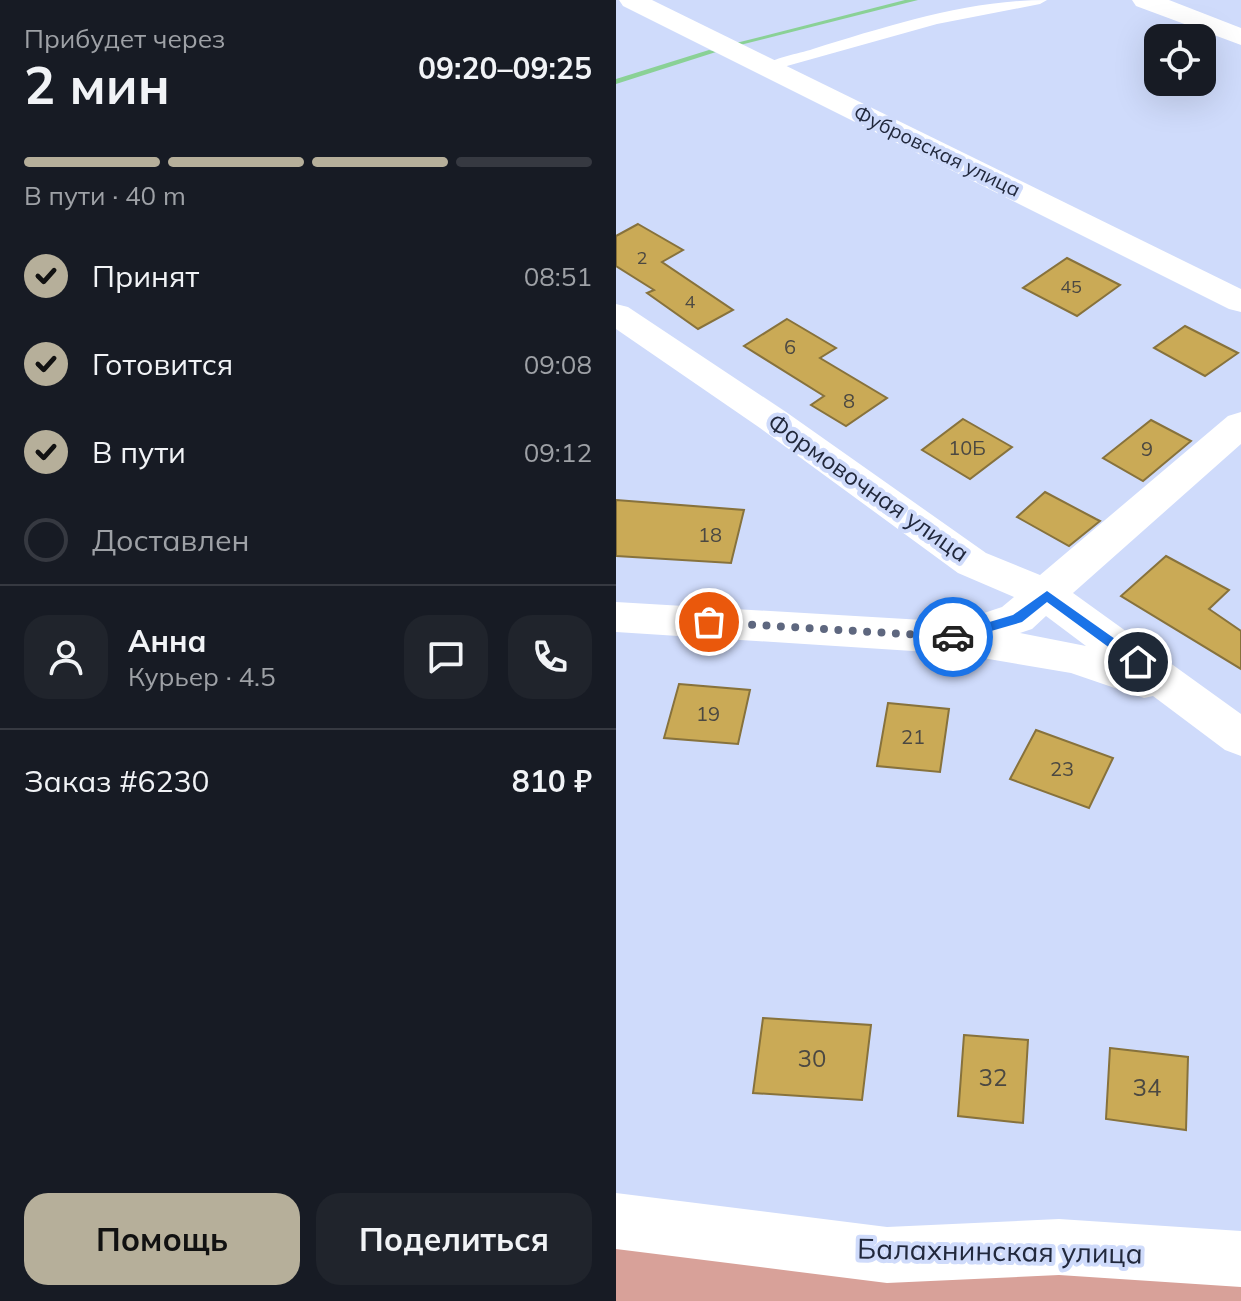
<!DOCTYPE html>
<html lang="ru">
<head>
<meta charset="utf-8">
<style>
  :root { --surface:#171b24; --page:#20242c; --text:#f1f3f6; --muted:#9ea1a6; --line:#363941; --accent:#b6af9a }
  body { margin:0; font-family:Mulish,sans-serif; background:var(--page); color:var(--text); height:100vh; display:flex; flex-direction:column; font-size:30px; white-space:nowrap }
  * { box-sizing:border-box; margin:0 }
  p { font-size:26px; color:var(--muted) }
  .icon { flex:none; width:44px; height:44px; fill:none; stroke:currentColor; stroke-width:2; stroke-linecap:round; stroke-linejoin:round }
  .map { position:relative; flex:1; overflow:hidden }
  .side { display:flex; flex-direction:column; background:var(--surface); width:616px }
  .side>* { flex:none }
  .fabs { position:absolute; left:528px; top:24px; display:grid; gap:16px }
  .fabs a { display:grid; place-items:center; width:72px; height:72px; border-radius:16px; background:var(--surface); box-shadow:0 8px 32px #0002; font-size:40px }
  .pin { position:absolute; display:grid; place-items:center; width:68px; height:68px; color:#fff; margin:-34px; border:4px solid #fff; border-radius:50%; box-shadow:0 2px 8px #0007 }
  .courier { position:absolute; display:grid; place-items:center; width:80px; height:80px; margin:-40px; border:6px solid #1a73e8; border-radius:50%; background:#fff; color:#222; box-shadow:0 2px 10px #0007 }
  .summary em { font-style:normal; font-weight:700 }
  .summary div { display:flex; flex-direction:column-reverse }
  .summary { display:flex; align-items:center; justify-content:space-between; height:136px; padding:0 24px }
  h1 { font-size:52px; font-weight:700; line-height:60px }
  .bar { display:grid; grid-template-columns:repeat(4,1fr); gap:12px 8px; align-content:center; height:96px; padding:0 24px }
  .bar i { height:10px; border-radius:6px; background:var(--line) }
  .bar .current { background:var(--accent) }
  .bar p { grid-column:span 4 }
  .line { display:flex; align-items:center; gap:20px; padding:0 24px; border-top:2px solid var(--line) }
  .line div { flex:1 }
  .round { display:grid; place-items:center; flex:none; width:84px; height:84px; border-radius:24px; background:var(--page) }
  ol { padding:0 24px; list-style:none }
  li { display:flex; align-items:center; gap:24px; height:88px }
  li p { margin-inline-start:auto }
  li .icon { padding:8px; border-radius:50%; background:var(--accent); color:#111; stroke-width:4 }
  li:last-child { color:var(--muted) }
  li i { width:44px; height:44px; border:4px solid var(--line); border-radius:50% }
  .action { display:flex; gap:16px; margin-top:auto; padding:16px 24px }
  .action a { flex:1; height:92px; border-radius:24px; background:var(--accent); color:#111; font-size:32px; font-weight:700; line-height:92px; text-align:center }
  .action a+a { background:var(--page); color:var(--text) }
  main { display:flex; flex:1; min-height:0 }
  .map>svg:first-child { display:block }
  .green { fill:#d8a199 }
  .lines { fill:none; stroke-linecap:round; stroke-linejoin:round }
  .stream { fill:#8ad196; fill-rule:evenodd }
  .building { fill:#caaa56; stroke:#87723c; stroke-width:2 }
  .lane { fill:#fff; fill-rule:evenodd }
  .street { fill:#fff; fill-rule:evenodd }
  .route { fill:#1a73e8 }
  .done { stroke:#5e677f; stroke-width:8; stroke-dasharray:0 14.4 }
  .labels { text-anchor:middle; stroke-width:8; stroke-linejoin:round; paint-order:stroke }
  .far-number-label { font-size:18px; fill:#4b4842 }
  .far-street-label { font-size:20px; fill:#21283c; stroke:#cfdbfb }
  .number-label { font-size:20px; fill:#4b4842 }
  .street-label { font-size:24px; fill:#21283c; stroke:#cfdbfb }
  .near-number-label { font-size:24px; fill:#4b4842 }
  .near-street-label { font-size:28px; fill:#21283c; stroke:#cfdbfb }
</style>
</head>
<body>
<main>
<section class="side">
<div class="summary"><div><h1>2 мин</h1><p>Прибудет через</p></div><em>09:20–09:25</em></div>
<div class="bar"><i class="current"></i><i class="current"></i><i class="current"></i><i></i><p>В пути · 40 m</p></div>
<ol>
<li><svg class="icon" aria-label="check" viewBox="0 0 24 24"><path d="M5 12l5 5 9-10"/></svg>Принят<p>08:51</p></li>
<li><svg class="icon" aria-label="check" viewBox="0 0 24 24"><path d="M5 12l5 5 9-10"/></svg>Готовится<p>09:08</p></li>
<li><svg class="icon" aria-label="check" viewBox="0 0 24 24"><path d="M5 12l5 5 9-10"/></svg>В пути<p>09:12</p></li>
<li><i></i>Доставлен</li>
</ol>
<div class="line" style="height:144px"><a class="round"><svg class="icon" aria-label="person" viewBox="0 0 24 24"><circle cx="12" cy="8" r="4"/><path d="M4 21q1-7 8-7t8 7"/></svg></a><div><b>Анна</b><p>Курьер · 4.5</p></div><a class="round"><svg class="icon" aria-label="chat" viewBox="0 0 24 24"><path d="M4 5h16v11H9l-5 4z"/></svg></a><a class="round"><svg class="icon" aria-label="phone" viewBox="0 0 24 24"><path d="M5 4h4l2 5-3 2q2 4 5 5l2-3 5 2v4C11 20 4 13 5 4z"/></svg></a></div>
<div class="line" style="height:104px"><div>Заказ #6230</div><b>810 ₽</b></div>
<div class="action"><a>Помощь</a><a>Поделиться</a></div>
</section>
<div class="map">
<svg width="625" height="1301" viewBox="0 0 625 1301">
  <rect width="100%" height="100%" fill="#cfdbfb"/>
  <!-- green -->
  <path class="green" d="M0,1241L625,1283V1301H0Z"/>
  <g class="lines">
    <!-- stream -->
    <g class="stream">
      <path d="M289,0H302L124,45L120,43Z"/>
      <path d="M93,50L100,52L0,84V79Z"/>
    </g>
  </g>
  <!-- building -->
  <g class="building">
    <path d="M22,224L67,250L46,262L117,310L82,329L31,293L38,290L0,266V236Z"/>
    <path d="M451,258L504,285L461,316L407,288Z"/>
    <path d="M171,319L220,348L204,358L271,398L230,426L195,405L208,396L128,346Z"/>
    <path d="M569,326L622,353L589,376L538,348Z"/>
    <path d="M347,419L396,447L354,479L306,450Z"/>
    <path d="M535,420L575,441L527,481L487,458Z"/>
    <path d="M429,492L480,519L484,521L453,546L401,517Z"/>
    <path d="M0,500L128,510L115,563L0,556Z"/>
    <path d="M550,556L613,590L593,609L625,631V669L505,596Z"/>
    <path d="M63,684L134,690L122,744L48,738Z"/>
    <path d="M272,703L333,709L324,772L261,766Z"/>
    <path d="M420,730L497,758L473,808L394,779Z"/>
    <path d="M147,1018L255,1025L246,1100L137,1093Z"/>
    <path d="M348,1035L412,1040L407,1123L342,1116Z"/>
    <path d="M494,1048L572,1057L570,1130L490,1119Z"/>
  </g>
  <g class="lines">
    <!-- lane -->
    <path class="lane" d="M431,0L424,4L321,24L153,71L146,67C158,57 182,54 197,49C272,26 352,0 431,0Z"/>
    <!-- street -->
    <g class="street">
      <path d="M3,0H36L625,289V312L613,309L7,6Z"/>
      <path d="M516,0H553L625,28V45L520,6Z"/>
      <path d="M0,304L12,307L170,412L370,553L424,575L612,416L625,412V444L457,593L625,714V756L609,750L537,696L528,698L455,673L343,654L0,632V602L341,622L386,607L398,597L342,573L144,428L0,329ZM430,616L470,646L404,633L416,629Z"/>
      <path d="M0,1193L271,1227L443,1219L625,1231V1287L443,1275L271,1283L0,1249Z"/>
    </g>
  </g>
  <!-- route -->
  <path class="route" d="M431,591L526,658V665H517L431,602L406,622L337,642L331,637L333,634L397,615Z"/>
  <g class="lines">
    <!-- done -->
    <path class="done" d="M93,622L337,637"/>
  </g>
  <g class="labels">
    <!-- far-number labels -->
    <g class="far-number-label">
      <text x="26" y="264">2</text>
      <text x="455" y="293">45</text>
      <text x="74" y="308">4</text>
    </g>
    <!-- far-street labels -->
    <g class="far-street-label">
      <text transform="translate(321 151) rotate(26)" y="7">Фубровская улица</text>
    </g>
    <!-- number labels -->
    <g class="number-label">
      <text x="174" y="354">6</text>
      <text x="233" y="408">8</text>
      <text x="351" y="455">10Б</text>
      <text x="531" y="456">9</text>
      <text x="94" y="542">18</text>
      <text x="92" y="721">19</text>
      <text x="297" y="744">21</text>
      <text x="446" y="776">23</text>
    </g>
    <!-- street labels -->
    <g class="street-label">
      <text transform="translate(252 488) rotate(35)" y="8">Формовочная улица</text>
    </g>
    <!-- near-number labels -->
    <g class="near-number-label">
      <text x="196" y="1067">30</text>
      <text x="377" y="1086">32</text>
      <text x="531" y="1096">34</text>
    </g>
    <!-- near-street labels -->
    <g class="near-street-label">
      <text transform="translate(384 1251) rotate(1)" y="10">Балахнинская улица</text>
    </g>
  </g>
</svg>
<div class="fabs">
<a><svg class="icon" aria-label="locate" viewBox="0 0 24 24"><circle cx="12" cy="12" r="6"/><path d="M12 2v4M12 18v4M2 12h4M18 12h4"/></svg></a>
</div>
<div class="pin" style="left:93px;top:622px;background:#ea580c"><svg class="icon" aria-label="bag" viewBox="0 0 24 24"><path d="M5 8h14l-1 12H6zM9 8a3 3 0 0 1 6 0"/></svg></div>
<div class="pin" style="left:522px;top:662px;background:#1f2937"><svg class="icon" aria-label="home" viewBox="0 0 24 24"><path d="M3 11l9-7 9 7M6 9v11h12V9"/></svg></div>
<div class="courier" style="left:337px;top:637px"><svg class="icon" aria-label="car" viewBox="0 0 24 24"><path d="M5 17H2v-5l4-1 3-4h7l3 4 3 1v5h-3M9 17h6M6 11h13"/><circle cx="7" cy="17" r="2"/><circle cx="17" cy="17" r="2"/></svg></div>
</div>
</main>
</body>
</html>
